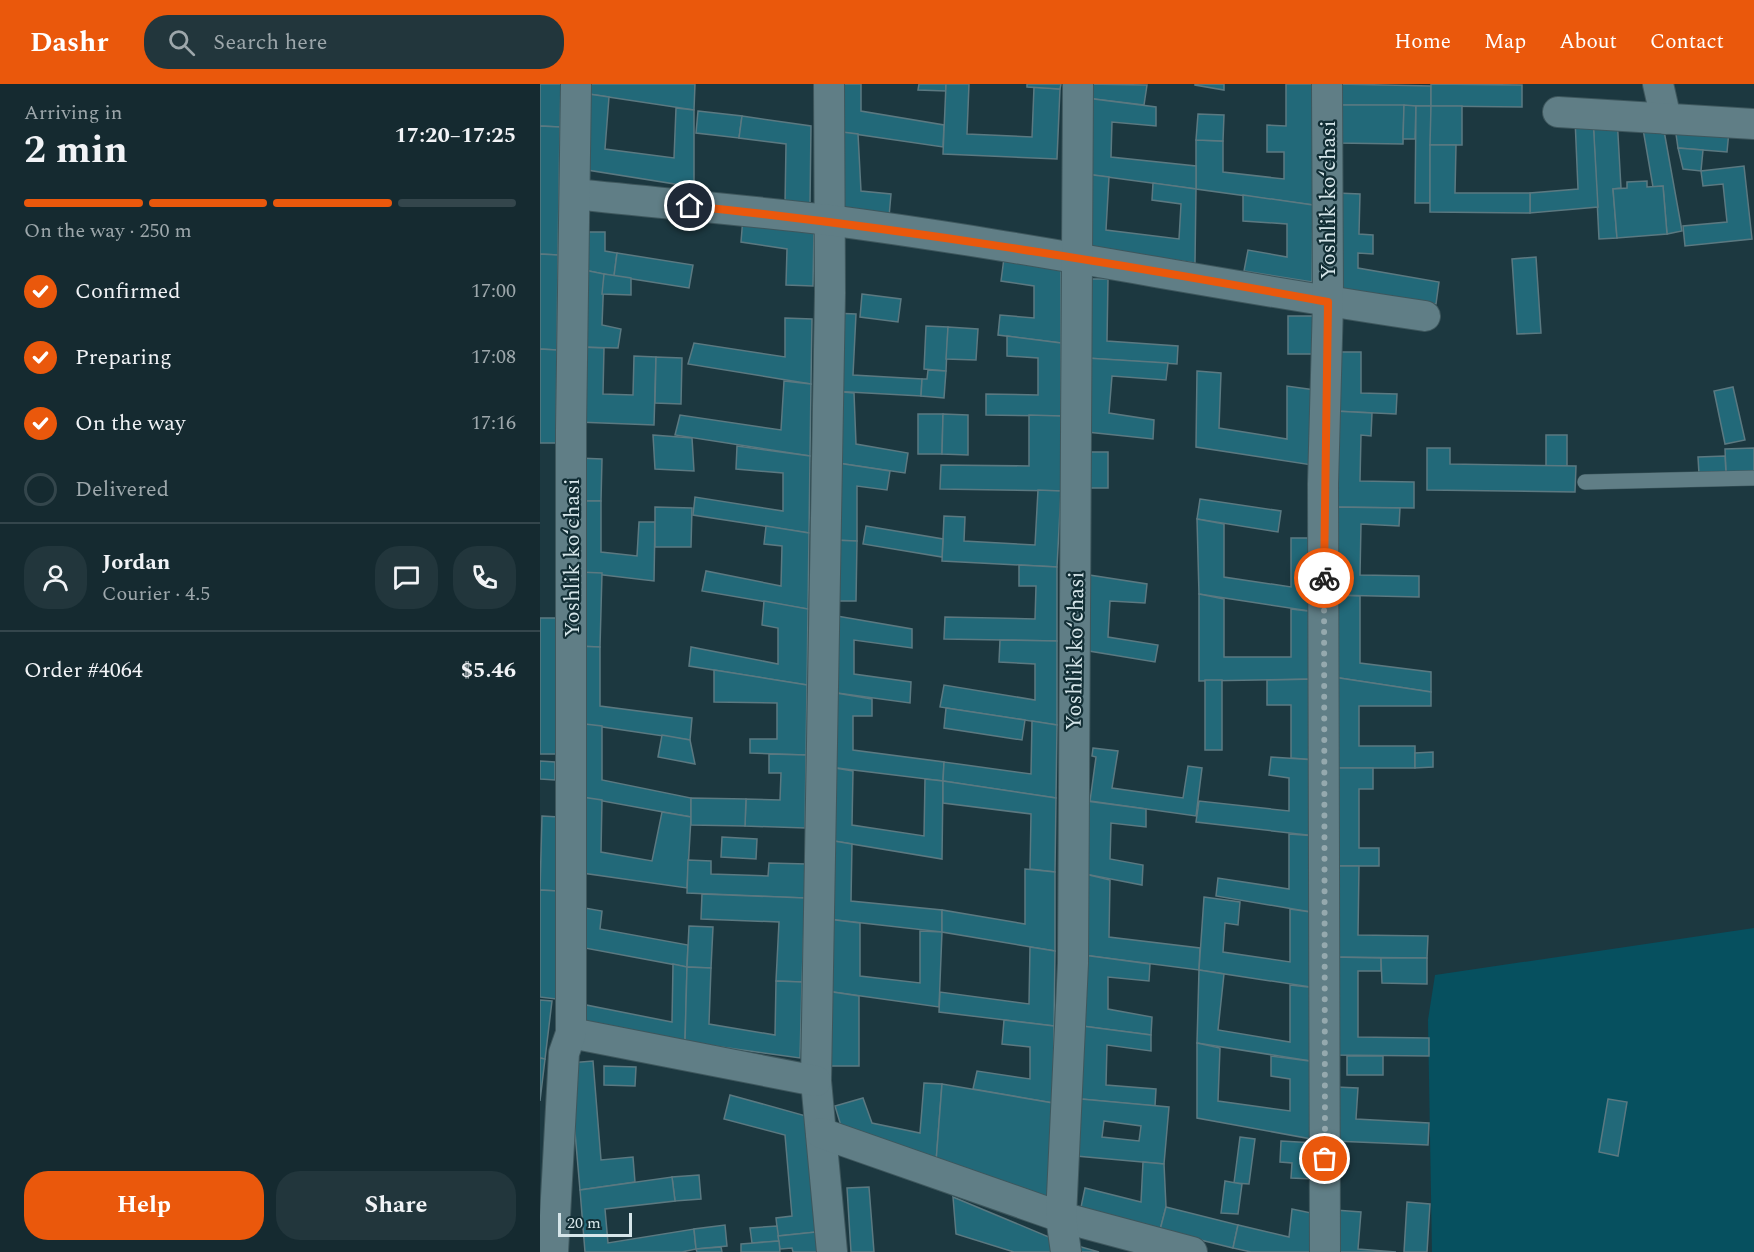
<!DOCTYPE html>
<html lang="en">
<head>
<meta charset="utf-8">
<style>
  :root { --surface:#152a30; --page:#22363c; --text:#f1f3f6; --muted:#9da7ab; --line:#34464c; --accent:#ea580c }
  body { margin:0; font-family:Spectral,serif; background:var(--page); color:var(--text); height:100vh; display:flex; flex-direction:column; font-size:22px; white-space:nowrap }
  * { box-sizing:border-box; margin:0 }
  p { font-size:20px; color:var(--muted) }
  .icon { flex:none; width:33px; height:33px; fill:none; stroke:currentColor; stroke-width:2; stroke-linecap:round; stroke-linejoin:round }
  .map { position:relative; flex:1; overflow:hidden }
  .sheet { display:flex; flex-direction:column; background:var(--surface); width:540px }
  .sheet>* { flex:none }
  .scale { position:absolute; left:18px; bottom:15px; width:74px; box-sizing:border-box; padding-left:6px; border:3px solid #d6e6ea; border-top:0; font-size:16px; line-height:21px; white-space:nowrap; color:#d6e6ea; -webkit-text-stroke:4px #122e35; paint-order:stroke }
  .pin { position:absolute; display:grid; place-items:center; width:51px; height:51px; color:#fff; margin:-26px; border:3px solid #fff; border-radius:50%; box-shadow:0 2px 6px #0007 }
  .courier { position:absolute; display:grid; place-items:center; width:60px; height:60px; margin:-30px; border:4px solid #ea580c; border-radius:50%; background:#fff; color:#222; box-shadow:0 2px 8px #0007 }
  .overview em { font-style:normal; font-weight:700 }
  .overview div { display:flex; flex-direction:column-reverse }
  .overview { display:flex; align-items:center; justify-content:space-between; height:102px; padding:0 24px }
  h1 { font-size:39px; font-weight:700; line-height:45px }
  .bar { display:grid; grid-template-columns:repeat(4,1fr); gap:9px 6px; align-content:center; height:72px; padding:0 24px }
  .bar i { height:8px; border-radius:4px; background:var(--line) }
  .bar .selected { background:var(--accent) }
  .bar p { grid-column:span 4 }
  .line { display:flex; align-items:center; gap:15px; padding:0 24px; border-top:2px solid var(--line) }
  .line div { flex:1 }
  .round { display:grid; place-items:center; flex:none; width:63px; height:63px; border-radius:24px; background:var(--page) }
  ol { padding:0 24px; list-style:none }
  li { display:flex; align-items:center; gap:18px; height:66px }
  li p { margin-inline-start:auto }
  li .icon { padding:6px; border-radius:50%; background:var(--accent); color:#fff; stroke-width:4 }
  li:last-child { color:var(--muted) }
  li i { width:33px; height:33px; border:3px solid var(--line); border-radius:50% }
  .action { display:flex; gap:12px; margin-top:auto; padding:12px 24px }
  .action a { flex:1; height:69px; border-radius:24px; background:var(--accent); color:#fff; font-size:24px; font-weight:700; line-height:69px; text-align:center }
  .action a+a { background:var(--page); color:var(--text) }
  header { display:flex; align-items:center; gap:36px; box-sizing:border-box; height:84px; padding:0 30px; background:var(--accent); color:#fff }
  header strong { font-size:28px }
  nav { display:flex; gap:33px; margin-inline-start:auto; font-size:21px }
  .search { width:420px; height:54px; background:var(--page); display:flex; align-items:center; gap:15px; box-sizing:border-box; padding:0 21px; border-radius:24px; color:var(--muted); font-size:22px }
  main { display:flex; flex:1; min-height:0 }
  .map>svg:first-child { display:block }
  .green { fill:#06505f }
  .building { fill:#226979; stroke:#5b7981; stroke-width:1.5; fill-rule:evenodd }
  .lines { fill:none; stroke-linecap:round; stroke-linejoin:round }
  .lane-casing { stroke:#3e575d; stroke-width:16 }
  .street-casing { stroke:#3e575d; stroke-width:32 }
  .lane { stroke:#607e86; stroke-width:15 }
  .street { stroke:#607e86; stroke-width:30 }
  .done { stroke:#95a9ae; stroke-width:6; stroke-dasharray:0 10.8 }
  .route { stroke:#ea580c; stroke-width:8 }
  .labels { text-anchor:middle; stroke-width:4.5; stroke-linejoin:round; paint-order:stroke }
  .street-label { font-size:22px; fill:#d6e6ea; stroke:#122e35 }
</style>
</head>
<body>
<header>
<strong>Dashr</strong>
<div class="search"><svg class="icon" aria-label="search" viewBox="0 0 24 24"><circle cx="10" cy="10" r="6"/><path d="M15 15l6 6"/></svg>Search here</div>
<nav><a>Home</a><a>Map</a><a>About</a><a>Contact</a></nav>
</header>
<main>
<section class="sheet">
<div class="overview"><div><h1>2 min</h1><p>Arriving in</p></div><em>17:20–17:25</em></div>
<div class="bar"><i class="selected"></i><i class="selected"></i><i class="selected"></i><i></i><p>On the way · 250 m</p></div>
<ol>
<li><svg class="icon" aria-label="check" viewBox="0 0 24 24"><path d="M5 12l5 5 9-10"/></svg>Confirmed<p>17:00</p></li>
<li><svg class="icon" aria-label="check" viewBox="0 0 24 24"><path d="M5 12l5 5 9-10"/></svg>Preparing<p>17:08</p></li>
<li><svg class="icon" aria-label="check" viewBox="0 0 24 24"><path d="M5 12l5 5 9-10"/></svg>On the way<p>17:16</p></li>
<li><i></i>Delivered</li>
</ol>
<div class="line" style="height:108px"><a class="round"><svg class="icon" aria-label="person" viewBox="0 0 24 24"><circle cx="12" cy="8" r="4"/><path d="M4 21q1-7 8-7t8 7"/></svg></a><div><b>Jordan</b><p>Courier · 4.5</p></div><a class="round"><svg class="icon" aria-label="chat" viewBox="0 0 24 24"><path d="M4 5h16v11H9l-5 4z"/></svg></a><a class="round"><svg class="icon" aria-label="phone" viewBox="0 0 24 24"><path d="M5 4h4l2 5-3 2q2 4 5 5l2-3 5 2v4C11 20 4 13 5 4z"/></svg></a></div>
<div class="line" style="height:78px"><div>Order #4064</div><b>$5.46</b></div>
<div class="action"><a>Help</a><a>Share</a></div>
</section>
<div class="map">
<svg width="1214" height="1168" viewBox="0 0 1214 1168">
  <rect width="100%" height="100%" fill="#1c3840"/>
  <!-- green -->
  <path class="green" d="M1214,844V1168H892L888,936L895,891Z"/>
  <!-- building -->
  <g class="building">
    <path d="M0,0H21L20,43L0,42Z"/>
    <path d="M42,0H155L154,26L42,9Z"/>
    <path d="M294,0H321V27L404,41L403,63L294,47Z"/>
    <path d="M379,0H406V7L378,6Z"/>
    <path d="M406,0H429L427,50L492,53L494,3L520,5L517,75L403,70Z"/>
    <path d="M487,0H521L520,5L487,3Z"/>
    <path d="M546,0L607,1L604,21L546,14Z"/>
    <path d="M655,0H684V6L655,1Z"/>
    <path d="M746,0H774L773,121L656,105V56L683,57V88L744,95V68H727V41L746,42Z"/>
    <path d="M798,0L891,2V22L797,21Z"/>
    <path d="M891,0L982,1V23L891,22Z"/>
    <path d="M42,9L69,13L65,65L134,74L136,24L154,26V103L41,85Z"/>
    <path d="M546,14L616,23V42L572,38L571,73L656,82V105L545,90Z"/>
    <path d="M797,21H864L863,60L797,59Z"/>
    <path d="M864,21L876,22L875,55H863Z"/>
    <path d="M876,22H891L890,119H875Z"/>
    <path d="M891,22H922V61H890Z"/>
    <path d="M158,27L202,32L199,54L156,49Z"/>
    <path d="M658,30L684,31L683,57L656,56Z"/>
    <path d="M202,32L271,42L270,121H245L246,60L199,54Z"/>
    <path d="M1077,33L1081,104L1073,105L1077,154L1059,155L1053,34Z"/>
    <path d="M1053,34L1058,123L990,129V109L1038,105L1035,35Z"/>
    <path d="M1123,41L1142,147L1127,150L1123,102L1113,103L1103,45Z"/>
    <path d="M0,42L20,43L18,171L0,170Z"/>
    <path d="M1135,43L1189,47L1187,68L1138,64Z"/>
    <path d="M294,47L318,50L321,107L351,110L349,133L293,127Z"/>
    <path d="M890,61H916L915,109H990V129L890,128Z"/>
    <path d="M1138,64L1163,66L1161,87L1143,85Z"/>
    <path d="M1204,82L1212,155L1145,162L1143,142L1187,138L1183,100L1163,102L1161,87Z"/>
    <path d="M545,90L569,93L566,146L639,155L641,120L612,116L613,99L656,105L655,179L543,163Z"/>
    <path d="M1107,97V103L1123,102L1127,150L1077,154L1073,105L1087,104V98Z"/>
    <path d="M797,109L820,110L819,150L833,151V170L818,169V184L899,198L896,220L795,204Z"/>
    <path d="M703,111L773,121L772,198L704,187L708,166L747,173V140L703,137Z"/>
    <path d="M203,133L274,144L273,202L246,201L247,165L201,158Z"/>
    <path d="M39,148H65V167L77,169L74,192L39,185Z"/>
    <path d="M77,169L153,181L149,204L74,192Z"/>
    <path d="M0,170L18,171L17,266L0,265Z"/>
    <path d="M996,173L1001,249L977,250L972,175Z"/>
    <path d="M464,174L521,183V259L458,251L460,231L494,234V202L461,197Z"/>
    <path d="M39,185L64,190L62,241L81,245L78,264L39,263Z"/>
    <path d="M64,190L91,194V211L62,210Z"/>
    <path d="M544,195H568L567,257L638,262L637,280L546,274Z"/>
    <path d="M322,210L361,215L358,238L320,233Z"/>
    <path d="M293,229L316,230L313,291L382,295L381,312L291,307Z"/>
    <rect x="748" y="232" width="26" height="38"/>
    <path d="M245,234L272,235L271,300L148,280L154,259L245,273Z"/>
    <path d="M386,242L408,243L406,287L384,285Z"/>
    <path d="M408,243L438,245L436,276L406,275Z"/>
    <path d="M467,252L521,259V332L446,331V310L498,311V274L467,272Z"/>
    <path d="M39,263L64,264L63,310L93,311L94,272L116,273L114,341L37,338Z"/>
    <path d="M0,265L17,266L16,359H0Z"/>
    <path d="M794,268H821V309L857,310L856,330L794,327Z"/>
    <path d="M116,273L142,274L141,320L115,319Z"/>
    <path d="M546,274L628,279L626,296L572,292L569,329L614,336L613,355L547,348Z"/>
    <path d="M388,286L406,287L404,314L381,312L382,295H387Z"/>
    <path d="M657,287L681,289L679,344L747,355V302L775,306L772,381L656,363Z"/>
    <path d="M244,297L271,300L270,372L135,351L140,331L241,346Z"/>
    <path d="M1193,303L1205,356L1185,360L1174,307Z"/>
    <path d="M291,307L314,309L316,360L368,369L365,389L291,378Z"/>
    <path d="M794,327L832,329L831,352L821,351L820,397L874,398V424L794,423Z"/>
    <path d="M378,330H403L402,370H378Z"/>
    <path d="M403,330L428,331V371L402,370Z"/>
    <path d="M489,331L521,332V407L400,405L401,381L489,382Z"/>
    <path d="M113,351L152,354L154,387L115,385Z"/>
    <rect x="1006" y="351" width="21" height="31"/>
    <path d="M197,362L270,372L269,449L153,431L155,413L243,427V389L196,385Z"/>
    <path d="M887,364H910V380L1036,382L1035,408L887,406Z"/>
    <path d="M1214,364V388L1186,389L1185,365Z"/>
    <path d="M542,368H568V404H543Z"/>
    <path d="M1185,372L1186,389L1159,390L1158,373Z"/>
    <path d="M38,374L62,375L61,417H37Z"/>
    <path d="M291,378L350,387L347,406L317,402V457L291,456Z"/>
    <path d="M498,406L521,407L517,483L402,477L404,432L425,433L424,457L495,461Z"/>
    <path d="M660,415L741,427L738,448L657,435Z"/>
    <path d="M37,417H61V468L97,472L99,438H115L114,497L38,488Z"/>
    <path d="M115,423L152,424L151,463H115Z"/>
    <path d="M794,423L860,424L859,442L821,440L820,491L879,492V513L793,511Z"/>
    <path d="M657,435L684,440V493L751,503V454H776V528L659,510Z"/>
    <path d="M226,442L269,449L268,525L162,507L166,487L241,502L242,462L224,460Z"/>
    <path d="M326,442L403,455L402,473L323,460Z"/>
    <path d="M291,456L317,457L316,517H290Z"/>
    <path d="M479,481L517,483V557L404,555L405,533L495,535L496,502H479Z"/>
    <path d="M38,488L62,489L60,563L35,562Z"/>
    <path d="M543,490L607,500L605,519L570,517L568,553L618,561L615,578L543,566Z"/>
    <path d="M659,510L684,515V573H751V525L776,528V595L659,597Z"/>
    <path d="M793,511L820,512V579L891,588V608L793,593Z"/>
    <path d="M224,517L268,525L267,601L149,582L151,563L238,580V544L222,541Z"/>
    <path d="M291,531L372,545V564L314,556V590L371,598L370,619L290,608Z"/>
    <path d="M0,534H17L18,670H0Z"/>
    <path d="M460,556L517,557V641L400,623L404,601L495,616V580L459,578Z"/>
    <path d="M35,562L60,563V622L152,634L150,656L36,639Z"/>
    <path d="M174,586L267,601L266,671L210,669V655H237V619L174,618Z"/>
    <path d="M793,593L891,608V622H819V662H875V684H793Z"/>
    <path d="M776,595V676L751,674V621H727V596Z"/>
    <rect x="665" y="596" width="17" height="70"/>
    <path d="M290,608L332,615V632H313V666L404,678L403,697L289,683Z"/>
    <path d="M406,624L485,636L482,656L404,644Z"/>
    <path d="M492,637L517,641L516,714L403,697L404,678L491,690Z"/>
    <path d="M36,639L62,642V696L151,714V733L35,712Z"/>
    <path d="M122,651L150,656L155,680L118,673Z"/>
    <path d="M553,664L578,667L572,704L643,714L648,682L662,684L656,732L550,717L556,673L552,672Z"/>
    <path d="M893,668V683L875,684V669Z"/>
    <path d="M229,670L266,671L265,744L205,742L206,715L240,716L241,689H229Z"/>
    <path d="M731,673L776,676V752L656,738L659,717L749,727V694L729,691Z"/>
    <path d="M0,677L15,678V696L0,695Z"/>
    <path d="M289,683L313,687L312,741L384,752L385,695L403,697L402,775L288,756Z"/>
    <path d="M793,684H833V705H819V764H839V782H793Z"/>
    <path d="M403,697L516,714L515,788L490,785L491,730L403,719Z"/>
    <path d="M35,712L62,716L61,768L112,777L122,728L151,733L147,804L35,788Z"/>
    <path d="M151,714L206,715L205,742L151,741Z"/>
    <path d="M546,717L606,725V743L571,739L570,775L603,781L602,801L545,790Z"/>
    <path d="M2,732L19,733L18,807L0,806Z"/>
    <path d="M749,750L776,752L777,829L676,812L678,794L749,805Z"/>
    <path d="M182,753L217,755L216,775L181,773Z"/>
    <path d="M288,756L312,760L311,817L402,826V848L287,835Z"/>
    <path d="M148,776L171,777V790L228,792L229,779L267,780L265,814L147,809Z"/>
    <path d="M790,782H819L818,851L888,852L887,874L789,873Z"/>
    <path d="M485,785L515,788V867L402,848V826L485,840Z"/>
    <path d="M545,790L570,796L569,853L660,864L659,886L543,871Z"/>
    <path d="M0,806L18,807L16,915L0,913Z"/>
    <path d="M162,810L265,814L262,898L236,897L239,838L161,835Z"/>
    <path d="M664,813L700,818L698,841L685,839L683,868L750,878V825L777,829V904L659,886Z"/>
    <path d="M39,823L62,827L60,845L148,861L147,883L34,862Z"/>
    <path d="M287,835L320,839V892L380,899V847L402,848L399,923L286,907Z"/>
    <path d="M149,842L173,843L171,884L147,883Z"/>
    <path d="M490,863L515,867L514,942L399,928L400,908L489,920Z"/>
    <path d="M543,871L610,880L609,897L568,893V925L612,933L611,951L542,942Z"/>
    <path d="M793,873L841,874V887H818V953L889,954V972L793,971Z"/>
    <path d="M841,874H887V900L842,899Z"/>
    <path d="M133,880L147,883L145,958L39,941L41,920L132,938Z"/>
    <path d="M147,883L171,884L169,940L235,951L236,897L262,898L260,974L145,958Z"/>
    <path d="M659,886L684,890L678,946L750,958V901L777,904V978L657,959Z"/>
    <path d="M286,907L319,912V982H286Z"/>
    <path d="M0,916L12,917L5,975L0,974Z"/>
    <path d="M464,936L514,942L513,1019L433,1005L437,987L490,995V963L462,960Z"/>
    <path d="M542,942L611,951V967L567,961L566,1001L616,1005L615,1022L541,1015Z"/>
    <path d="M657,959L680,964L678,1017L750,1027V995L731,992V972L777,978V1056L657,1034Z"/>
    <rect x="807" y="972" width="36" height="19"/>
    <path d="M0,974L5,975L0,1017Z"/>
    <path d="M53,977L61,1076L93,1073L95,1098L40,1106L29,979Z"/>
    <path d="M64,982L96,983L95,1002L64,1001Z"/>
    <path d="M384,999L402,1000L396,1078L304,1052L295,1022L323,1014L332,1039L380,1049Z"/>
    <path d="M402,1000L513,1019L512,1114L396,1078Z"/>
    <path d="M796,1003L818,1004L816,1035L889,1039L888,1061L794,1057Z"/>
    <path d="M190,1011L266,1032L276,1148L238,1152L236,1134L252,1132L245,1051L184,1035Z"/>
    <path d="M541,1015L629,1023L624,1080L536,1072ZM564,1037L601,1042L599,1057L562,1053Z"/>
    <path d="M1068,1015L1087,1018L1078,1072L1059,1068Z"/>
    <path d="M700,1053L715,1055L709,1100L694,1099Z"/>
    <path d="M741,1057L775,1059L773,1095L751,1094L752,1079L740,1078Z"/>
    <path d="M603,1078L624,1080L626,1123L620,1146L540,1128L545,1104L601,1118Z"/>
    <path d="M159,1091L161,1115L135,1117L132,1093Z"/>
    <path d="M132,1093L135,1117L65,1125L68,1159L154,1145L156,1165L142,1168H45L40,1106Z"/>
    <path d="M685,1097L702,1100L698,1130L681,1129Z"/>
    <path d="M329,1103L334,1168H311L307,1104Z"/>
    <path d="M413,1113L516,1156L518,1168H474L416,1150Z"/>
    <path d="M867,1118L890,1120L887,1168H864Z"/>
    <path d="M626,1123L698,1141L693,1164L620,1146Z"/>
    <path d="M752,1125L776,1130L770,1168H711L693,1164L698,1141L749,1153Z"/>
    <path d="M795,1126L821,1128L818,1165L856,1168H792Z"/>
    <path d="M185,1141L187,1162L156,1165L154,1145Z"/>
    <path d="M237,1142L239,1157L212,1159L210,1144Z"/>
    <path d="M276,1148L278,1168H253L252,1164L240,1165L238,1152Z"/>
    <path d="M239,1157L240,1168H201V1160Z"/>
    <path d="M527,1159L559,1168H529Z"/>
    <path d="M181,1163L182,1168H157L156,1165Z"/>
  </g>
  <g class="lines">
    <!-- lane casing -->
    <g class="lane-casing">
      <path id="lane" d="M1045,398L1214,394"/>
    </g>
    <!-- street casing -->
    <g class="street-casing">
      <g id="street">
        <path d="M289,0L290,209L276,997L292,1168"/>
        <path d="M1118,0L1126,35"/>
        <path d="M1018,28L1214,40"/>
        <path d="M35,110C119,119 204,126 288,136C488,162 685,203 885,232"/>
        <path d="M31,949L276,997"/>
        <path d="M281,1049L521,1133L652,1168"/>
        <path d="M13,1168L24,969L31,949V346L36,0"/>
        <path d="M526,1168L521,1133L533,879L538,0"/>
        <path d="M785,1168L783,400L788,218L787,0"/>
      </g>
    </g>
    <!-- lane -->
    <use href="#lane" class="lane"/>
    <!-- street -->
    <use href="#street" class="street"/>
  </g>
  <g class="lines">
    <!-- done -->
    <path class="done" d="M784,494L785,1075"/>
    <!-- route -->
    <path class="route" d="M150,122C364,144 576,179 788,218L784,494"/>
  </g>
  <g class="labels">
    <!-- street labels -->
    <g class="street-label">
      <text transform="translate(787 116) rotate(-90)" y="8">Yoshlik koʻchasi</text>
      <text transform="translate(31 474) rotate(-90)" y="8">Yoshlik koʻchasi</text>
      <text transform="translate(534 567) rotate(-89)" y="8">Yoshlik koʻchasi</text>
    </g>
  </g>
</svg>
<div class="scale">20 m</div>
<div class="pin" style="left:785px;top:1075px;background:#ea580c"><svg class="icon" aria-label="bag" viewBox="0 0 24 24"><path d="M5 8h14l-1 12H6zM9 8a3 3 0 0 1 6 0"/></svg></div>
<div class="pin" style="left:150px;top:122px;background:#1f2937"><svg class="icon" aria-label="home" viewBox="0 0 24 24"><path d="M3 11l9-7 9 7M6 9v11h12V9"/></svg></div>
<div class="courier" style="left:784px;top:494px"><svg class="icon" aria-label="bike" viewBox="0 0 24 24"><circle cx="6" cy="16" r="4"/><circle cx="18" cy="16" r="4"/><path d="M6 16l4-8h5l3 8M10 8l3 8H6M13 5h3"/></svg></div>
</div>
</main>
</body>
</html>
